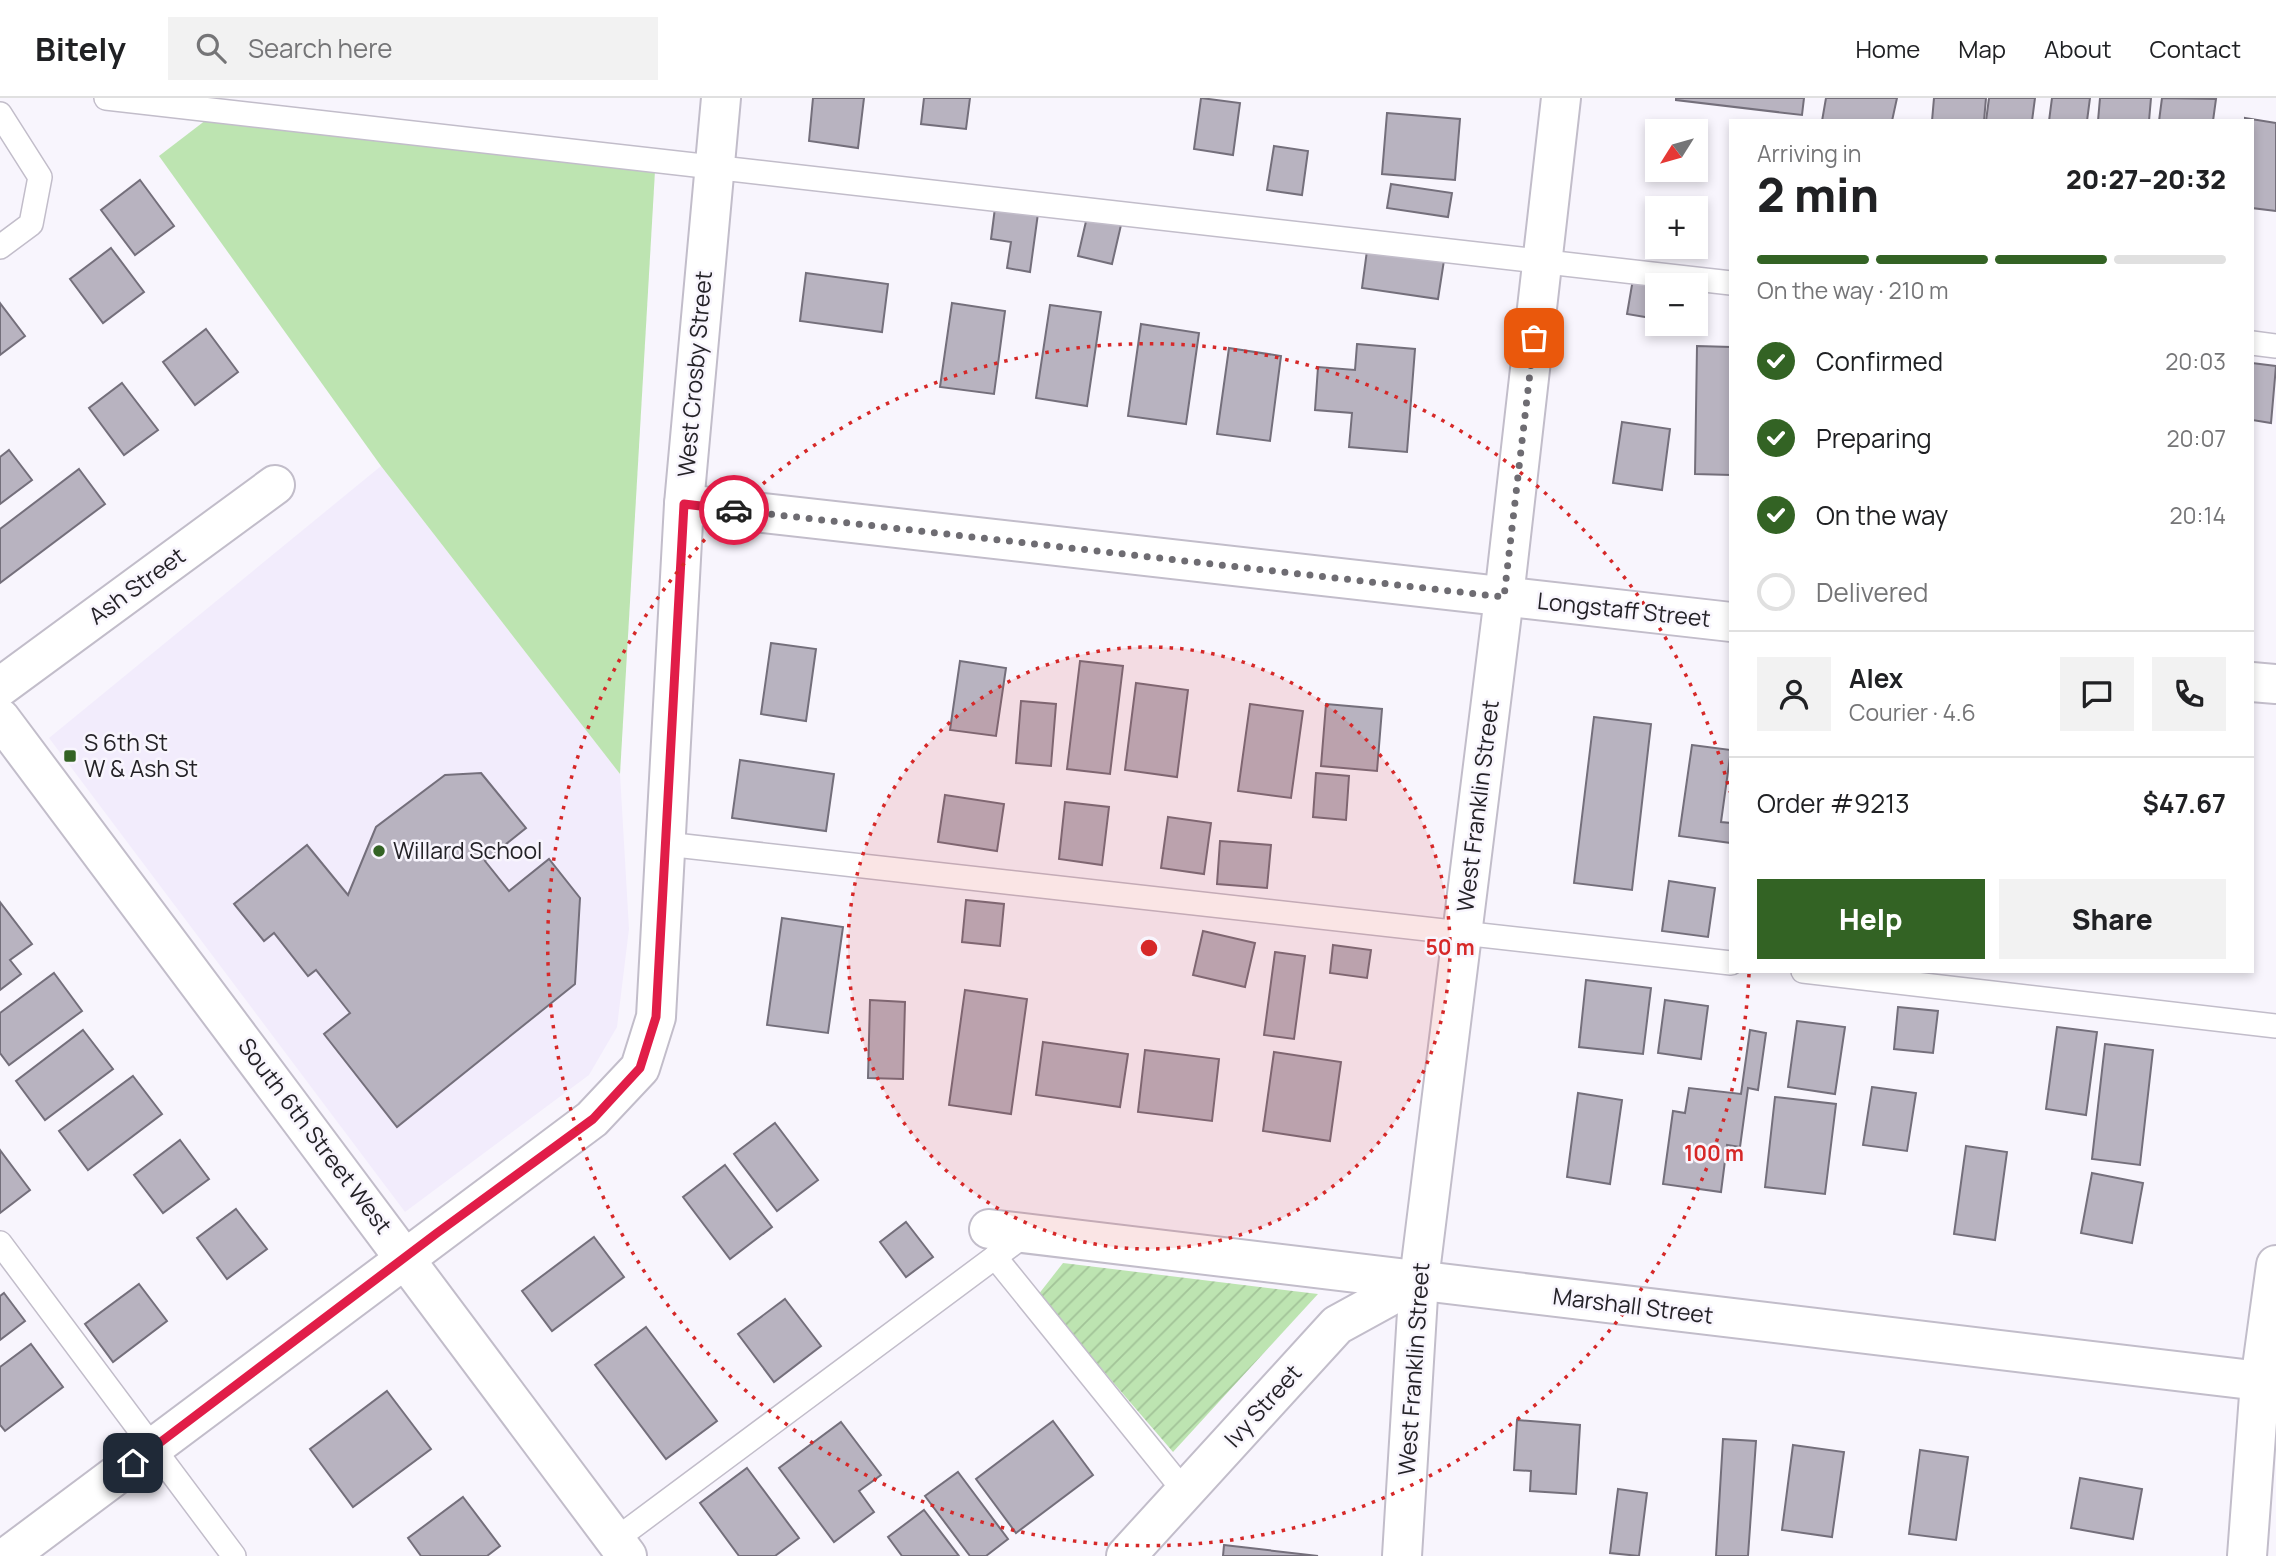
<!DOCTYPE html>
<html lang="en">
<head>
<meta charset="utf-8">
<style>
  :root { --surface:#fff; --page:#f2f2f2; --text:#202124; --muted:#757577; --line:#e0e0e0; --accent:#336324 }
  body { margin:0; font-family:Manrope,sans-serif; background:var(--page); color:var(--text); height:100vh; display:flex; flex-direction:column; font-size:26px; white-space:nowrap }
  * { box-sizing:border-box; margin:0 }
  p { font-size:23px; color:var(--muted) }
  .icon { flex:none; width:38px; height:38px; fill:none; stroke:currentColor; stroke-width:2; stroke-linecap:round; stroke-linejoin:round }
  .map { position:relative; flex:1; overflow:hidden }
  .side { position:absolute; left:1729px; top:21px; width:525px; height:854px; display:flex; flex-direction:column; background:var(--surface); border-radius:0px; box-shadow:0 4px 10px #0003 }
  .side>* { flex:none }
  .needle { width:46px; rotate:233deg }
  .tools { position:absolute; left:1645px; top:21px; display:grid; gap:14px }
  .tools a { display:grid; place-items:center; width:63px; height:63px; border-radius:0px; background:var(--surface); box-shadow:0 4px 10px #0003; font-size:35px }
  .pin { position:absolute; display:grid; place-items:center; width:60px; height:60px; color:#fff; margin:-30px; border-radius:14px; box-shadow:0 4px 10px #0006 }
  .courier { position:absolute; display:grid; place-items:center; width:70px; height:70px; margin:-35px; border:5px solid #e11d48; border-radius:50%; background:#fff; color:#222; box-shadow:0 2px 9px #0007 }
  .headline em { font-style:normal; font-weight:800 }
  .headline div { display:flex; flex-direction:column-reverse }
  .headline { display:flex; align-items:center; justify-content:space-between; height:119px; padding:0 28px }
  h1 { font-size:46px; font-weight:800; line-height:52px }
  .bar { display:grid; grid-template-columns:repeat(4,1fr); gap:10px 7px; align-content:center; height:84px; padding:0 28px }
  .bar i { height:9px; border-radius:5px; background:var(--line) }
  .bar .on { background:var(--accent) }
  .bar p { grid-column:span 4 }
  .line { display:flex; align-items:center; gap:18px; padding:0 28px; border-top:2px solid var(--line) }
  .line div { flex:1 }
  .round { display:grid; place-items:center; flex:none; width:74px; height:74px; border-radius:0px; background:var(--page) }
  ol { padding:0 28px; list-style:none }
  li { display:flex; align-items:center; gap:21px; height:77px }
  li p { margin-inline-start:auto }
  li .icon { padding:7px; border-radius:50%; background:var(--accent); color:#fff; stroke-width:4 }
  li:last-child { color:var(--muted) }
  li i { width:38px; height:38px; border:4px solid var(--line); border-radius:50% }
  .button { display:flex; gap:14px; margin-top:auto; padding:14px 28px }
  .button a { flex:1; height:80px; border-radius:0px; background:var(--accent); color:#fff; font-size:28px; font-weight:800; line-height:80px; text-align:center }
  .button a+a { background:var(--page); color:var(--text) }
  header { display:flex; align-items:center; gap:42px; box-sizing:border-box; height:98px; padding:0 35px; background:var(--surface); border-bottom:2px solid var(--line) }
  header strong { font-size:33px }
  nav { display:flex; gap:38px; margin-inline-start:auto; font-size:24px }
  .search { width:490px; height:63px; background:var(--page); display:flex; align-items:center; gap:18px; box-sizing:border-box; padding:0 24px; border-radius:0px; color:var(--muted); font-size:26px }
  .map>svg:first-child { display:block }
  .built { fill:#f2ecfc }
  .park { fill:#bde4b1 }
  .garden { fill:url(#garden-furrows) }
  .building { fill:#b8b3c0; stroke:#746f7b; stroke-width:2 }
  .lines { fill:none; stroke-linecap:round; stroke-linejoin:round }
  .service-casing { stroke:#c2bdca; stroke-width:26 }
  .minor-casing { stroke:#c2bdca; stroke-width:42 }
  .tertiary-casing { stroke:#c2bdca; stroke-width:42 }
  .service { stroke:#fff; stroke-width:23 }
  .minor { stroke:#fff; stroke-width:38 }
  .tertiary { stroke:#fff; stroke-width:38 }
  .done { stroke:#6e6c72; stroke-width:7; stroke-dasharray:0 12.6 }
  .route { stroke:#e11d48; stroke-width:9 }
  .ring { fill:none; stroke:#d62828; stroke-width:3.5; stroke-dasharray:3.5 7 }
  .poi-dot { fill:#336324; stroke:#f8f5fd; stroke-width:2.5 }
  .labels { text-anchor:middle; stroke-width:5; stroke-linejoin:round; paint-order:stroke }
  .street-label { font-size:23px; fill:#242227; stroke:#f8f5fd }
  .poi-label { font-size:23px; fill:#242227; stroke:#f8f5fd; text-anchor:start }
  .centre { fill:#d62828; stroke:#f8f5fd; stroke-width:3.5 }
  .ring-label { font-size:21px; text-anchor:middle; font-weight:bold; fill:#d62828; stroke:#f8f5fd; stroke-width:5; stroke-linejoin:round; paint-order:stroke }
</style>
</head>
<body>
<header>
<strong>Bitely</strong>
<div class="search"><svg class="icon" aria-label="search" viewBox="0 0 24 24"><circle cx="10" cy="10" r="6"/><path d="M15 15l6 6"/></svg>Search here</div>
<nav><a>Home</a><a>Map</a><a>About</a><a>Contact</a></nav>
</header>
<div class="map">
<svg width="2276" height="1458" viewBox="0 0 2276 1458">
  <defs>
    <pattern id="garden-furrows" width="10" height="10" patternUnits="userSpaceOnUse" patternTransform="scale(1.75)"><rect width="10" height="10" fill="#bde4b1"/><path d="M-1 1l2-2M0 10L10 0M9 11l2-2" fill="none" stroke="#a2c398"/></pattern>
  </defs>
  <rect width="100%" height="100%" fill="#f8f5fd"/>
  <!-- built -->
  <path class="built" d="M381,368L620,676L629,831L617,929L589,977L405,1114L49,640Z"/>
  <!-- park -->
  <path class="park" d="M206,22L655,73L620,676L381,368L159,58Z"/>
  <!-- garden -->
  <path class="garden" d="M1063,1165L1318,1196L1173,1354L1038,1197Z"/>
  <!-- building -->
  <g class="building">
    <path d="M813,0H864L858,50L809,43Z"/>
    <path d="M924,0H970L966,31L921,26Z"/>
    <path d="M1201,0L1240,5L1233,57L1194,51Z"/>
    <path d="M1676,0H1804L1802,17L1676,2Z"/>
    <path d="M1826,0H1897L1892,23H1822Z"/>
    <path d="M1934,0H1986L1984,23H1932Z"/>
    <path d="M1989,0H2035L2032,23H1986Z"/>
    <path d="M2052,0H2090L2087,23H2049Z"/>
    <path d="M2100,0H2151L2149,23H2098Z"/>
    <path d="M2162,0L2216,1L2213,23H2159Z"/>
    <path d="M1387,15L1460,21L1455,82L1382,76Z"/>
    <path d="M2245,20L2276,25V113L2252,110V23H2245Z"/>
    <path d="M1274,48L1308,53L1302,97L1267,92Z"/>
    <path d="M140,82L174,128L135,157L101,112Z"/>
    <path d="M1391,86L1452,95L1448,119L1387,110Z"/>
    <path d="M996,102L1039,108L1030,174L1007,170L1011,144L991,141Z"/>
    <path d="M1087,119L1121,127L1112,166L1078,158Z"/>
    <path d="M1368,145L1445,156L1438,201L1362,190Z"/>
    <path d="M111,150L144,194L103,225L70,181Z"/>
    <path d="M806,175L888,186L882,234L800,223Z"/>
    <path d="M1633,181L1657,187V221L1627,216Z"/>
    <path d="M0,205L25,238L0,257Z"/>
    <path d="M952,205L1005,213L994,296L940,289Z"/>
    <path d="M1050,207L1101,214L1087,308L1036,300Z"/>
    <path d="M1141,226L1199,235L1186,326L1128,318Z"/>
    <path d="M206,231L238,274L195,307L163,264Z"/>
    <path d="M1357,246L1415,251L1407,354L1349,349L1352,315L1315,312L1318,269L1355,272Z"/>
    <path d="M1697,248L1731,249V377L1695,376Z"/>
    <path d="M1229,250L1281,258L1270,343L1217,336Z"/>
    <path d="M2252,265L2276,268L2271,325L2252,322Z"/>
    <path d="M122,285L158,332L124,357L89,310Z"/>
    <path d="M1622,324L1670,331L1662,392L1613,385Z"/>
    <path d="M9,352L32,382L0,406V359Z"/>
    <path d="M79,371L105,406L0,485V431Z"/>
    <path d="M771,545L816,551L806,623L761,616Z"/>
    <path d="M960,563L1006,570L996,638L950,632Z"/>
    <path d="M1080,563L1123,568L1110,676L1067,671Z"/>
    <path d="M1136,585L1188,592L1177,679L1125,672Z"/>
    <path d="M1021,603L1056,606L1051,668L1016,665Z"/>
    <path d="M1250,606L1303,613L1291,700L1238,693Z"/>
    <path d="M1326,606L1382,611L1377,673L1321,668Z"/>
    <path d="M1594,619L1651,626L1632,792L1574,785Z"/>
    <path d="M1692,647L1731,652L1721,724L1731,725V745L1679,738Z"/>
    <path d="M740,662L834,676L826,733L732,720Z"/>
    <path d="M481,675L526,730L485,763L509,793L549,761L580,800L575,886L397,1029L324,936L350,915L316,872L308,878L274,835L264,843L234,806L307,747L348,797L376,729L445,677Z"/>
    <path d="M1316,675L1349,678L1346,722L1313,719Z"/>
    <path d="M945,697L1004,706L997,753L938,744Z"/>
    <path d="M1065,704L1109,709L1102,767L1059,761Z"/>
    <path d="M1168,719L1211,725L1204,776L1161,770Z"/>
    <path d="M1220,743L1271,747L1267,790L1217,786Z"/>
    <path d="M1669,783L1715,790L1708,839L1662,833Z"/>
    <path d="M966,802L1004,806L1000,848L962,844Z"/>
    <path d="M0,804L32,846L10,862L21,876L0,892Z"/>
    <path d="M782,820L843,829L828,935L767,927Z"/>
    <path d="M1203,833L1255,845L1245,889L1193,877Z"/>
    <path d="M1333,847L1371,852L1367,880L1330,875Z"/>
    <path d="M1275,854L1305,858L1294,941L1264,937Z"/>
    <path d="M54,875L82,913L9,967L0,955V915Z"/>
    <path d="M1586,882L1651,890L1643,956L1579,949Z"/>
    <path d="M965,892L1027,901L1011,1016L949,1007Z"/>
    <path d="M870,902L905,904L903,981L868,980Z"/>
    <path d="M1665,902L1708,908L1701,961L1658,955Z"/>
    <path d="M1898,909L1938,913L1933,955L1894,951Z"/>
    <path d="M1797,923L1845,929L1835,996L1788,989Z"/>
    <path d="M2057,929L2097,934L2086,1017L2046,1011Z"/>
    <path d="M83,932L113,971L45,1022L16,983Z"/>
    <path d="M1750,932L1766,935L1758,992L1748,990L1740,1049L1727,1047L1721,1094L1663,1086L1673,1013L1685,1015L1689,990L1741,996Z"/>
    <path d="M1043,944L1128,956L1120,1009L1036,997Z"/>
    <path d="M2105,946L2153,952L2140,1067L2092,1061Z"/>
    <path d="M1145,952L1219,961L1212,1023L1138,1014Z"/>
    <path d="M1274,954L1341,964L1330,1043L1263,1033Z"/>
    <path d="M133,978L162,1016L88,1072L59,1033Z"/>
    <path d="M1872,989L1916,995L1907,1053L1863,1047Z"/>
    <path d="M1578,995L1622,1002L1610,1086L1567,1079Z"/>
    <path d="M1775,999L1836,1006L1825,1096L1765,1089Z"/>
    <path d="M775,1025L818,1082L777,1113L734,1056Z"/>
    <path d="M180,1042L209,1081L163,1115L134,1077Z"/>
    <path d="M1966,1048L2007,1054L1995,1142L1954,1136Z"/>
    <path d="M0,1052L30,1092L0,1115Z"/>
    <path d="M725,1067L772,1129L730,1161L683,1099Z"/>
    <path d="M2092,1075L2143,1085L2132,1145L2081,1135Z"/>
    <path d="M236,1111L267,1151L227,1181L197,1140Z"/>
    <path d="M906,1124L933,1159L906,1179L880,1144Z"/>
    <path d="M594,1139L624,1179L552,1233L522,1193Z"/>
    <path d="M139,1186L167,1223L113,1264L85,1226Z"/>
    <path d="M4,1195L25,1223L0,1242V1198Z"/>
    <path d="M785,1201L821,1248L774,1284L738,1236Z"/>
    <path d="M646,1229L717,1323L666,1361L595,1267Z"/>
    <path d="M31,1246L63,1289L5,1333L0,1327V1269Z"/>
    <path d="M387,1293L431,1351L353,1409L310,1351Z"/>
    <path d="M1517,1322L1580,1327L1576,1396L1530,1393L1531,1373L1514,1372Z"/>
    <path d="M1053,1323L1093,1377L1016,1435L976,1381Z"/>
    <path d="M841,1324L881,1377L859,1393L874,1414L834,1444L779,1370Z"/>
    <path d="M1723,1341L1756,1343L1748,1458H1716Z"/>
    <path d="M1793,1347L1844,1354L1832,1439L1782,1432Z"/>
    <path d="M1920,1352L1968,1359L1956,1442L1909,1436Z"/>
    <path d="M747,1370L799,1440L775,1458H739L700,1405Z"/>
    <path d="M958,1374L1008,1441L986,1458H970L925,1398Z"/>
    <path d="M2080,1380L2142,1391L2133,1441L2071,1430Z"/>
    <path d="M1618,1391L1647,1395L1639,1458L1610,1455Z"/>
    <path d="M463,1399L500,1448L487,1458H421L408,1440Z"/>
    <path d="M924,1412L959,1458H902L888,1439Z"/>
    <path d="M1224,1447L1318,1458H1223Z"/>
  </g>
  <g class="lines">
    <!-- service casing -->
    <g class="service-casing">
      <g id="service">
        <path d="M106,0L1731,185"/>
        <path d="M0,16L40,79L31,126L0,149"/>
        <path d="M2252,245L2276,248"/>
        <path d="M666,746L1731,865"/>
        <path d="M1803,873L2276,928"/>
        <path d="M0,1145L234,1458"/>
        <path d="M995,1159L1185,1394"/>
        <path d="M615,1442L1026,1136"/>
      </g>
    </g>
    <!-- minor casing -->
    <g class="minor-casing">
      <g id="minor">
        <path d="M684,406L1731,524"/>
        <path d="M2252,584L2276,586"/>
        <path d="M0,589L275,387"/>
        <path d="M989,1131L2276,1285"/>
        <path d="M8,1458L592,1021L640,970L656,919L684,406L721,0"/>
        <path d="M1126,1458L1337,1227L1419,1182"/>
        <path d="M1402,1458L1419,1182L1504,499L1561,0"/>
        <path d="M2247,1458L2260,1284L2276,1167"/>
      </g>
    </g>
    <!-- tertiary casing -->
    <g class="tertiary-casing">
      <path id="tertiary" d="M0,620L627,1458"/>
    </g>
    <!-- service -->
    <use href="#service" class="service"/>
    <!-- minor -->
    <use href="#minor" class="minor"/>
    <!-- tertiary -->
    <use href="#tertiary" class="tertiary"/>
  </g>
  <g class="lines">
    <!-- done -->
    <path class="done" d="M734,412L1504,499L1534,240"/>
    <!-- route -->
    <path class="route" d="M133,1365L437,1135L593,1021L640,970L656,919L684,406L734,412"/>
  </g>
  <!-- distance rings -->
  <circle cx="1149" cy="850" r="301" fill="#d62828" fill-opacity=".12"/>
  <g class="ring">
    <circle cx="1149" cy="850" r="301"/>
    <path d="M1749 876A601 601 0 1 1 1730 694"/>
  </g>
  <!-- markers -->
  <g class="poi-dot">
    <rect x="63" y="651" width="14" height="14" rx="3.5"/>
    <circle cx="379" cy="753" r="7"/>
  </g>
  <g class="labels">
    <!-- street labels -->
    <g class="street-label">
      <text transform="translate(695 276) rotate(-85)" y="8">West Crosby Street</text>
      <text transform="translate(137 488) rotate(-36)" y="8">Ash Street</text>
      <text transform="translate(1624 512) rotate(6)" y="8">Longstaff Street</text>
      <text transform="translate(1478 708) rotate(-83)" y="8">West Franklin Street</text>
      <text transform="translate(315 1038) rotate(53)" y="8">South 6th Street West</text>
      <text transform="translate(1633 1208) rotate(7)" y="8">Marshall Street</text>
      <text transform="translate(1414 1271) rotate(-86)" y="8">West Franklin Street</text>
      <text transform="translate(1263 1308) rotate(-48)" y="8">Ivy Street</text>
    </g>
    <!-- poi labels -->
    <g class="poi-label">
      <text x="84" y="653">S 6th St<tspan x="84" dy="26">W &amp; Ash St</tspan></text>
      <text x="393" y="761">Willard School</text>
    </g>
  </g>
  <circle cx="1149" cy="850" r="10" class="centre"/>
  <g class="ring-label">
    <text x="1450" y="857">50 m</text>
    <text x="1714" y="1063">100 m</text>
  </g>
</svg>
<div class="tools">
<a><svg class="needle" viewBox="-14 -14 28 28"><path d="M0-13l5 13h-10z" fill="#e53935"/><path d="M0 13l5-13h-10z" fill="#757577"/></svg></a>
<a>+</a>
<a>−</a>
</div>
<div class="pin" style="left:1534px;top:240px;background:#ea580c"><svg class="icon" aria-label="bag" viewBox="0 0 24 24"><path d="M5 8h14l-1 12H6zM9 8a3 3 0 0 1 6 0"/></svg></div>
<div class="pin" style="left:133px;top:1365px;background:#1f2937"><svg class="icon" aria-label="home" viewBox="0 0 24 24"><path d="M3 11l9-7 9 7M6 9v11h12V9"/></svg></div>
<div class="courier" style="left:734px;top:412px"><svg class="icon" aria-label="car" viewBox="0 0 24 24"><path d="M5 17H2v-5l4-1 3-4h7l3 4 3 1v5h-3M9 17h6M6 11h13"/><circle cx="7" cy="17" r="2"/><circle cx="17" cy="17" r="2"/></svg></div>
<section class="side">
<div class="headline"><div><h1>2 min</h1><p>Arriving in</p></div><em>20:27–20:32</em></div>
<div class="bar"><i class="on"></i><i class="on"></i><i class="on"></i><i></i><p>On the way · 210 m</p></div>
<ol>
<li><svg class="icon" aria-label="check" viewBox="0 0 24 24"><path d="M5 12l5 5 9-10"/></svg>Confirmed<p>20:03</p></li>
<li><svg class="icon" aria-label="check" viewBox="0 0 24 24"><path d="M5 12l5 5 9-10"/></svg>Preparing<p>20:07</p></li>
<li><svg class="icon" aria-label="check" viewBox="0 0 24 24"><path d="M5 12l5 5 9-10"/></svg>On the way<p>20:14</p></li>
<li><i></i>Delivered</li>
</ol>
<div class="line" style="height:126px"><a class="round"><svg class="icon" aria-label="person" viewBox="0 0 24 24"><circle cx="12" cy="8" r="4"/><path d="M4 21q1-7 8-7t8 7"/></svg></a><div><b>Alex</b><p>Courier · 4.6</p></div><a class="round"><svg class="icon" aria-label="chat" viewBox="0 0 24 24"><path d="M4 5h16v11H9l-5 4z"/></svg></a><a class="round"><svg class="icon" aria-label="phone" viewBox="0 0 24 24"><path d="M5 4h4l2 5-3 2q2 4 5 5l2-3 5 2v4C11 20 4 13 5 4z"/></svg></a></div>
<div class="line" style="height:91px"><div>Order #9213</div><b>$47.67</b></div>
<div class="button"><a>Help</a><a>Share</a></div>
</section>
</div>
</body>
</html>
